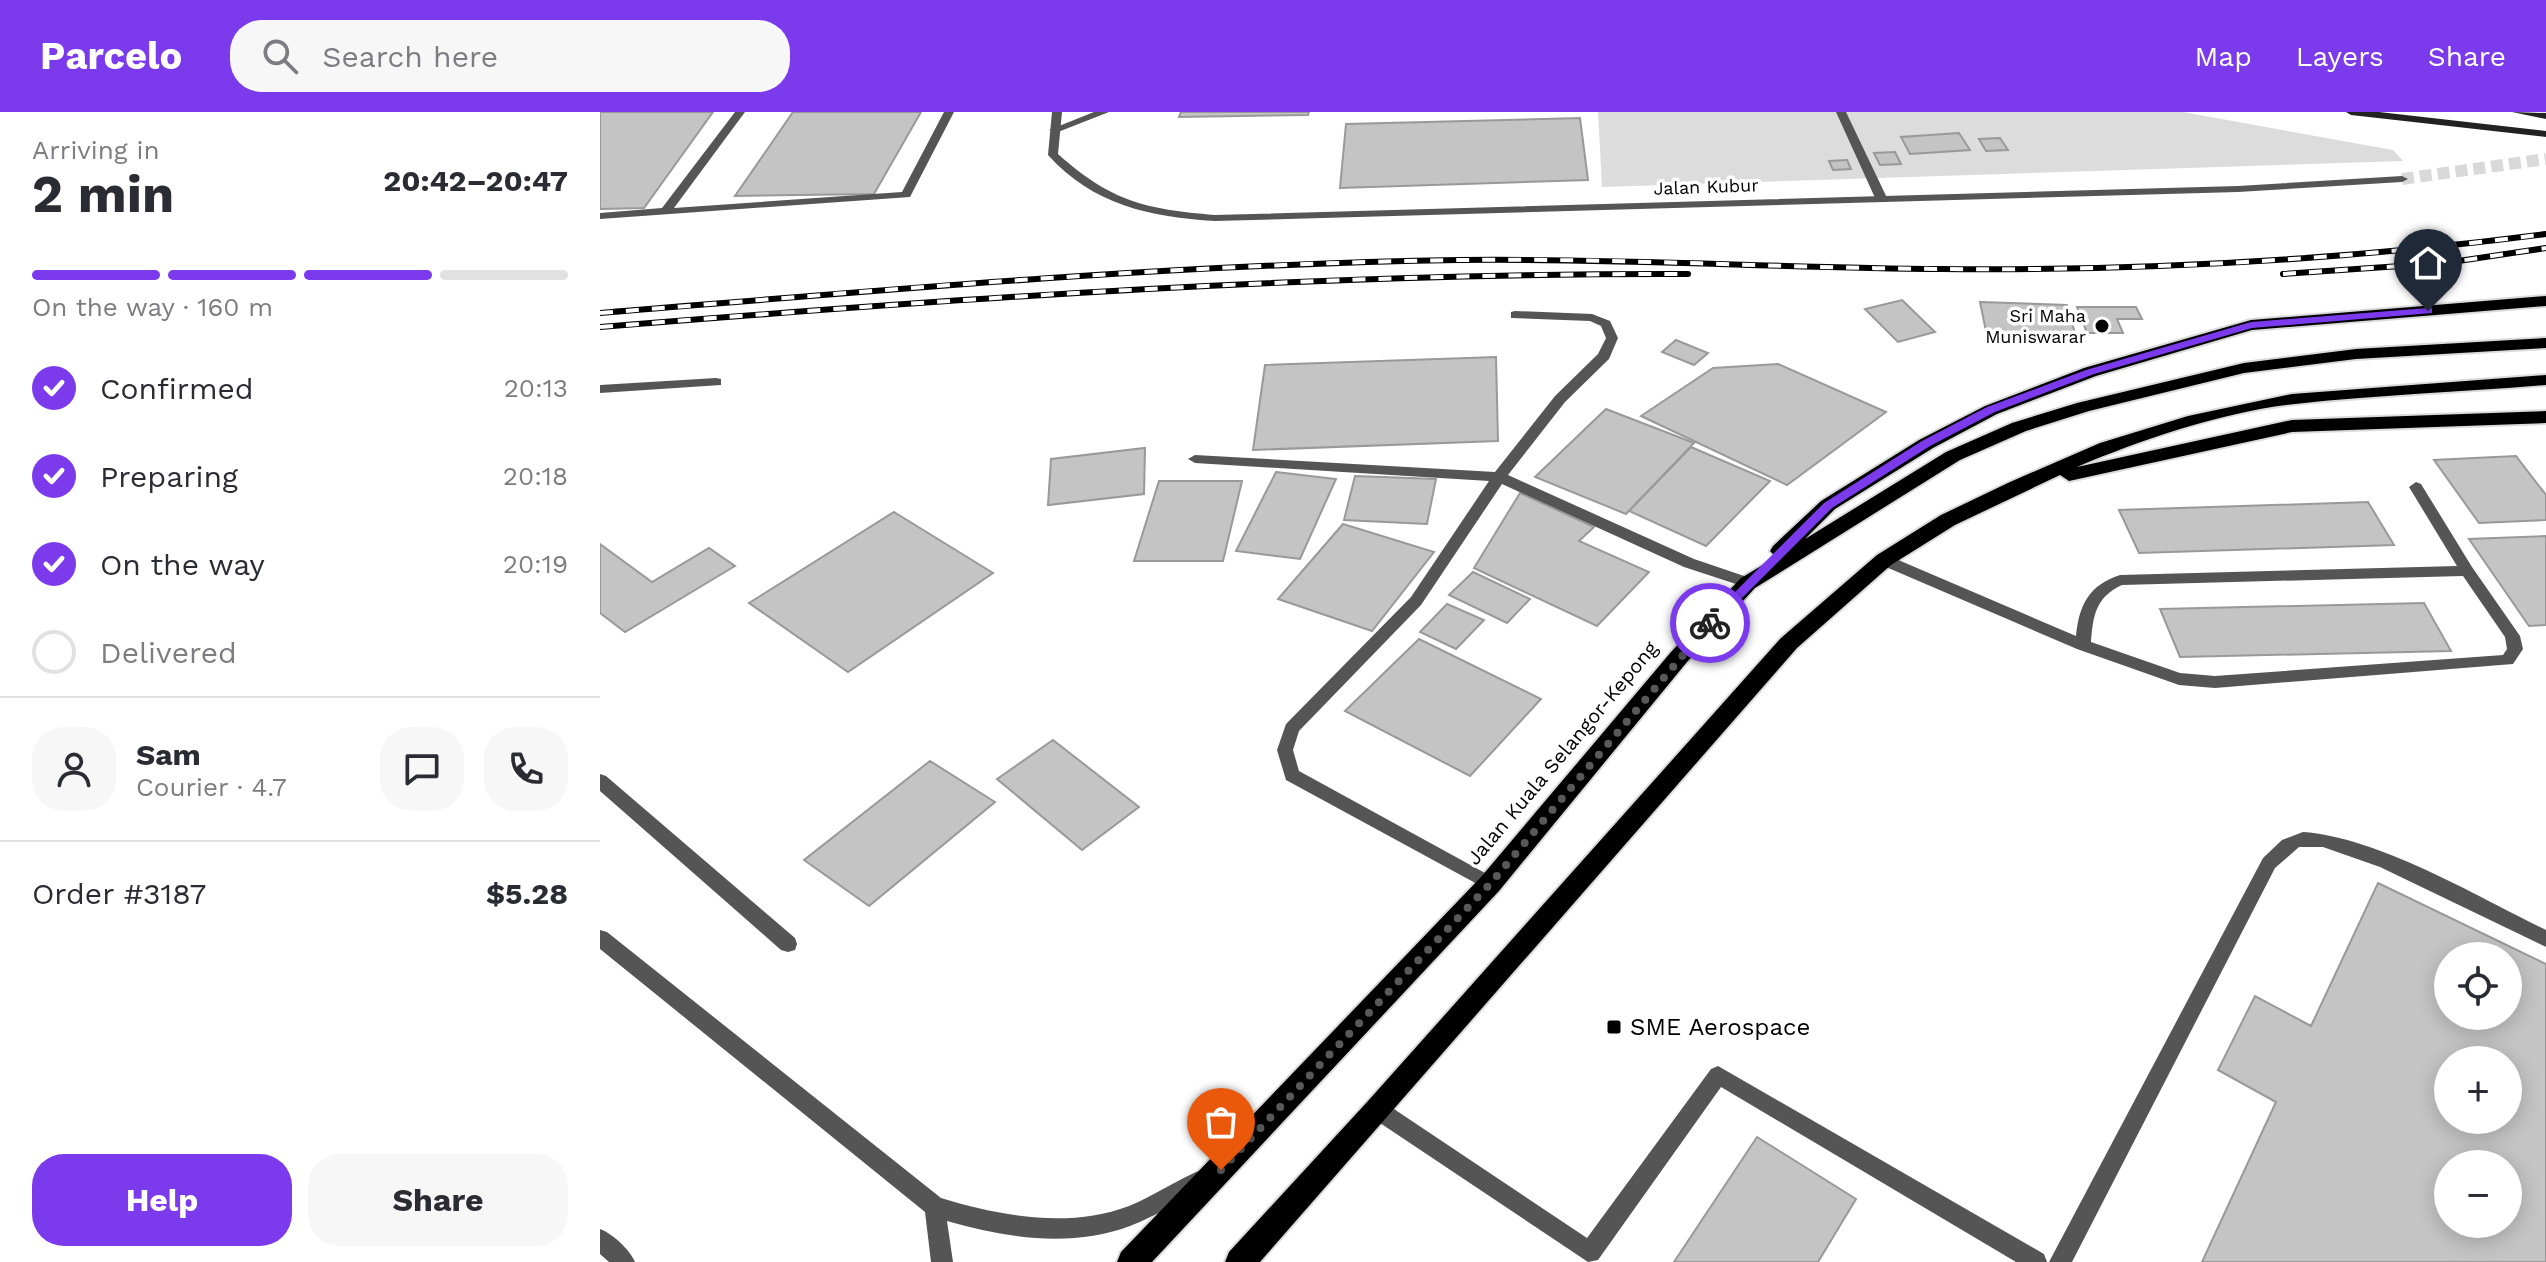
<!DOCTYPE html>
<html lang="en">
<head>
<meta charset="utf-8">
<style>
  :root { --surface:#fff; --page:#f7f7f7; --text:#2b2b33; --muted:#7c7c81; --line:#e1e1e2; --accent:#7c3aed }
  body { margin:0; font-family:"Work Sans",sans-serif; background:var(--page); color:var(--text); height:100vh; display:flex; flex-direction:column; font-size:30px; white-space:nowrap }
  * { box-sizing:border-box; margin:0 }
  p { font-size:26px; color:var(--muted) }
  .icon { flex:none; width:44px; height:44px; fill:none; stroke:currentColor; stroke-width:2; stroke-linecap:round; stroke-linejoin:round }
  .map { position:relative; flex:1; overflow:hidden }
  .side { display:flex; flex-direction:column; background:var(--surface); width:600px }
  .side>* { flex:none }
  .buttons { position:absolute; left:1834px; top:830px; display:grid; gap:16px }
  .buttons a { display:grid; place-items:center; width:88px; height:88px; border-radius:50%; background:var(--surface); box-shadow:0 4px 20px #0003; font-size:40px }
  .pin { position:absolute; display:grid; place-items:center; width:68px; height:68px; color:#fff; margin:-82px -34px; border-radius:50% 50% 50% 0; rotate:-45deg; box-shadow:0 0 8px #0007 }
  .pin .icon { rotate:45deg }
  .courier { position:absolute; display:grid; place-items:center; width:80px; height:80px; margin:-40px; border:6px solid #7c3aed; border-radius:50%; background:#fff; color:#222; box-shadow:0 2px 10px #0007 }
  .summary em { font-style:normal; font-weight:700 }
  .summary div { display:flex; flex-direction:column-reverse }
  .summary { display:flex; align-items:center; justify-content:space-between; height:136px; padding:0 32px }
  h1 { font-size:52px; font-weight:700; line-height:60px }
  .bar { display:grid; grid-template-columns:repeat(4,1fr); gap:12px 8px; align-content:center; height:96px; padding:0 32px }
  .bar i { height:10px; border-radius:6px; background:var(--line) }
  .bar .selected { background:var(--accent) }
  .bar p { grid-column:span 4 }
  .line { display:flex; align-items:center; gap:20px; padding:0 32px; border-top:2px solid var(--line) }
  .line div { flex:1 }
  .round { display:grid; place-items:center; flex:none; width:84px; height:84px; border-radius:32px; background:var(--page) }
  ol { padding:0 32px; list-style:none }
  li { display:flex; align-items:center; gap:24px; height:88px }
  li p { margin-inline-start:auto }
  li .icon { padding:8px; border-radius:50%; background:var(--accent); color:#fff; stroke-width:4 }
  li:last-child { color:var(--muted) }
  li i { width:44px; height:44px; border:4px solid var(--line); border-radius:50% }
  .cta { display:flex; gap:16px; margin-top:auto; padding:16px 32px }
  .cta a { flex:1; height:92px; border-radius:32px; background:var(--accent); color:#fff; font-size:32px; font-weight:700; line-height:92px; text-align:center }
  .cta a+a { background:var(--page); color:var(--text) }
  header { display:flex; align-items:center; gap:48px; box-sizing:border-box; height:112px; padding:0 40px; background:var(--accent); color:#fff }
  header strong { font-size:38px }
  nav { display:flex; gap:44px; margin-inline-start:auto; font-size:28px }
  .search { width:560px; height:72px; background:var(--page); display:flex; align-items:center; gap:20px; box-sizing:border-box; padding:0 28px; border-radius:32px; color:var(--muted); font-size:30px }
  main { display:flex; flex:1; min-height:0 }
  .map>svg:first-child { display:block }
  .green { fill:#dcdcdc }
  .building { fill:#c4c4c4; stroke:#999; stroke-width:2; fill-rule:evenodd }
  .lines { fill:none; stroke-linecap:round; stroke-linejoin:round }
  .tertiary-tunnel { stroke:#d9d9d9; stroke-width:12; stroke-dasharray:12 6; stroke-linecap:butt }
  .trunk-casing { stroke:#dbdbdb; stroke-width:4 }
  .service { fill:#555; fill-rule:evenodd }
  .minor { fill:#555; fill-rule:evenodd }
  .tertiary { fill:#555; fill-rule:evenodd }
  .secondary { fill:#222; fill-rule:evenodd }
  .trunk { fill:#000; fill-rule:evenodd }
  .rail-casing { stroke:#000; stroke-width:6 }
  .rail { stroke:#fff; stroke-width:4; stroke-dasharray:13; stroke-linecap:butt }
  .route { fill:#7c3aed }
  .done { stroke:#595959; stroke-width:8; stroke-dasharray:0 14.4 }
  .poi-dot { fill:#000; stroke:#fff; stroke-width:3 }
  .labels { text-anchor:middle; stroke-width:7; stroke-linejoin:round; paint-order:stroke }
  .far-street-label { font-size:18px; fill:#000; stroke:#fff }
  .far-poi-label { font-size:18px; fill:#000; stroke:#fff; text-anchor:end }
  .street-label { font-size:20px; fill:#000; stroke:#fff }
  .near-poi-label { font-size:24px; fill:#000; stroke:#fff; text-anchor:start }
</style>
</head>
<body>
<header>
<strong>Parcelo</strong>
<div class="search"><svg class="icon" aria-label="search" viewBox="0 0 24 24"><circle cx="10" cy="10" r="6"/><path d="M15 15l6 6"/></svg>Search here</div>
<nav><a>Map</a><a>Layers</a><a>Share</a></nav>
</header>
<main>
<section class="side">
<div class="summary"><div><h1>2 min</h1><p>Arriving in</p></div><em>20:42–20:47</em></div>
<div class="bar"><i class="selected"></i><i class="selected"></i><i class="selected"></i><i></i><p>On the way · 160 m</p></div>
<ol>
<li><svg class="icon" aria-label="check" viewBox="0 0 24 24"><path d="M5 12l5 5 9-10"/></svg>Confirmed<p>20:13</p></li>
<li><svg class="icon" aria-label="check" viewBox="0 0 24 24"><path d="M5 12l5 5 9-10"/></svg>Preparing<p>20:18</p></li>
<li><svg class="icon" aria-label="check" viewBox="0 0 24 24"><path d="M5 12l5 5 9-10"/></svg>On the way<p>20:19</p></li>
<li><i></i>Delivered</li>
</ol>
<div class="line" style="height:144px"><a class="round"><svg class="icon" aria-label="person" viewBox="0 0 24 24"><circle cx="12" cy="8" r="4"/><path d="M4 21q1-7 8-7t8 7"/></svg></a><div><b>Sam</b><p>Courier · 4.7</p></div><a class="round"><svg class="icon" aria-label="chat" viewBox="0 0 24 24"><path d="M4 5h16v11H9l-5 4z"/></svg></a><a class="round"><svg class="icon" aria-label="phone" viewBox="0 0 24 24"><path d="M5 4h4l2 5-3 2q2 4 5 5l2-3 5 2v4C11 20 4 13 5 4z"/></svg></a></div>
<div class="line" style="height:104px"><div>Order #3187</div><b>$5.28</b></div>
<div class="cta"><a>Help</a><a>Share</a></div>
</section>
<div class="map">
<svg width="1946" height="1150" viewBox="0 0 1946 1150">
  <rect width="100%" height="100%" fill="#fff"/>
  <!-- green -->
  <path class="green" d="M998,0H1583L1793,38L1803,49L1002,75Z"/>
  <!-- building -->
  <g class="building">
    <path d="M0,0H113L44,96L0,97Z"/>
    <path d="M193,0H321L274,82L135,84Z"/>
    <path d="M581,0H709L708,3L579,5Z"/>
    <path d="M980,6L988,68L740,76L746,12Z"/>
    <path d="M1359,21L1370,38L1310,42L1301,25Z"/>
    <path d="M1400,26L1408,38L1386,39L1379,27Z"/>
    <path d="M1295,40L1301,52L1280,53L1274,41Z"/>
    <path d="M1247,48L1251,57L1233,58L1229,49Z"/>
    <path d="M1302,188L1335,220L1298,230L1265,197Z"/>
    <path d="M1380,190L1467,193L1478,232L1388,229Z"/>
    <path d="M1477,195H1536L1542,207H1517L1523,221H1487Z"/>
    <path d="M1076,228L1108,241L1094,253L1062,240Z"/>
    <path d="M896,245L898,329L653,338L665,253Z"/>
    <path d="M1178,252L1286,300L1187,373L1041,304L1113,256Z"/>
    <path d="M1006,297L1094,331L1026,402L935,365Z"/>
    <path d="M1091,335L1170,369L1106,434L1029,399Z"/>
    <path d="M545,336L544,382L448,393L451,347Z"/>
    <path d="M1916,344L1946,383V408L1879,411L1834,348Z"/>
    <path d="M676,360L736,367L700,447L636,439Z"/>
    <path d="M755,364L836,367L827,412L744,408Z"/>
    <path d="M559,369H642L623,449H534Z"/>
    <path d="M920,381L994,415L979,429L1049,460L997,514L874,456Z"/>
    <path d="M1768,390L1794,433L1539,441L1519,398Z"/>
    <path d="M294,400L393,461L248,560L149,491Z"/>
    <path d="M743,412L834,440L772,519L678,487Z"/>
    <path d="M1946,424V513L1929,514L1869,427Z"/>
    <path d="M0,432L52,470L109,436L135,454L25,520L0,501Z"/>
    <path d="M873,460L930,487L907,511L849,483Z"/>
    <path d="M1824,491L1851,539L1580,545L1560,497Z"/>
    <path d="M847,492L884,508L856,537L820,520Z"/>
    <path d="M819,527L941,587L870,664L745,599Z"/>
    <path d="M453,628L539,695L482,738L397,667Z"/>
    <path d="M330,649L395,690L269,794L204,748Z"/>
    <path d="M1778,771L1946,852V1150H1602L1676,990L1618,958L1655,884L1711,914ZM1848,844H1908V904H1848ZM1848,948H1908V1008H1848ZM1848,1052H1908V1112H1848Z"/>
    <path d="M1157,1025L1256,1087L1218,1150H1074Z"/>
  </g>
  <g class="lines">
    <!-- tertiary-tunnel -->
    <path class="tertiary-tunnel" d="M1802,67L1946,47"/>
    <!-- trunk casing -->
    <g class="trunk-casing">
      <g id="trunk">
        <path d="M1946,184V194L1652,218L1496,264L1397,302L1333,336L1235,397L1205,427L1346,340L1412,311L1477,291L1644,251L1756,237L1946,226V236L1756,247L1644,261L1489,299L1426,319L1360,348L1155,476L1087,550L899,779L552,1150H517L521,1140L881,765L1071,540L1141,466L1176,445L1170,439L1173,434L1221,389L1319,328L1385,294L1484,256L1651,208Z"/>
        <path d="M1946,263V273C1862,280 1778,283 1695,292C1623,300 1543,327 1477,355L1692,308L1946,299V311L1692,320L1469,369L1460,363L1355,413L1291,453L1197,536L660,1150H625L629,1140L768,989L1181,526L1277,443L1341,403L1410,370L1500,331L1588,304L1692,282Z"/>
      </g>
    </g>
    <!-- service -->
    <g class="service">
      <path d="M135,0H145L74,96L302,80L344,0H354L310,85L0,107V101L62,96Z"/>
      <path d="M494,0H509L458,20L449,18Z"/>
      <path d="M1236,0H1246L1288,88L1286,90L1276,88Z"/>
      <path d="M915,199L992,202L1010,209L1018,226L1009,247L965,290L908,363L1094,447L1153,467L1155,471L1148,476L1084,455L902,372L821,493L699,619L693,638L699,659L896,767L899,772L896,777L890,779L686,668L677,638L686,612L811,485L889,369L595,351L588,347L595,343L895,360L955,284L998,242L1006,226L1001,214L990,209L911,206V200Z"/>
      <path d="M116,266L121,267V273L0,281V273Z"/>
      <path d="M1816,370L1821,372L1872,455L1920,524L1923,537L1913,552L1615,576L1579,573L1477,537L1279,452L1277,448L1284,443L1289,444L1476,524C1479,493 1489,473 1520,463L1857,454L1809,375ZM1863,464L1905,525L1907,537L1903,543L1615,564L1580,561L1491,530C1493,503 1496,485 1522,473Z"/>
      <path d="M0,662L6,664L195,826L197,832L195,838L188,840L181,838L0,679Z"/>
      <path d="M1703,720C1778,725 1878,785 1946,818V835L1780,755L1723,735H1699L1675,756L1472,1150H1449L1663,746L1682,728Z"/>
      <path d="M1118,954L1444,1142L1447,1150H1416L1121,975L998,1148L988,1150L771,1005L768,998L771,991L778,989L785,991L987,1126L1111,957Z"/>
    </g>
    <!-- minor -->
    <g class="minor">
      <path d="M0,818L7,820L341,1086C401,1104 468,1117 529,1094C554,1084 576,1068 601,1058L608,1061L611,1068L608,1075C582,1088 558,1103 530,1114C471,1136 407,1126 347,1109L353,1150H331L325,1100L0,837Z"/>
      <path d="M0,1117C13,1122 29,1137 35,1150H9L0,1142Z"/>
    </g>
    <!-- tertiary -->
    <path class="tertiary" d="M452,0H462L458,42C512,90 545,97 615,103L1638,74L1802,64L1808,67L1802,70L1638,80L615,109C550,105 493,93 448,43Z"/>
    <!-- secondary -->
    <g class="secondary">
      <path d="M1746,0H1779L1946,19V25L1751,3Z"/>
      <path d="M1912,0L1946,1V7Z"/>
    </g>
    <!-- trunk -->
    <use href="#trunk" class="trunk"/>
    <!-- rail casing -->
    <g class="rail-casing">
      <g id="rail">
        <path d="M1683,162L1845,151L1946,136"/>
        <path d="M0,201C286,178 573,152 860,148C1020,146 1180,156 1340,157C1543,159 1745,148 1946,122"/>
        <path d="M0,215C362,186 724,161 1088,162"/>
      </g>
    </g>
    <!-- rail -->
    <use href="#rail" class="rail"/>
  </g>
  <!-- route -->
  <path class="route" d="M1828,196H1832V201L1652,216L1494,262L1395,300L1330,334L1232,396L1114,514H1105L1104,511L1224,391L1322,329L1387,295L1486,258L1651,210Z"/>
  <g class="lines">
    <!-- done -->
    <path class="done" d="M621,1058L890,772L1110,511"/>
  </g>
  <!-- markers -->
  <g class="poi-dot">
    <circle cx="1502" cy="214" r="8"/>
    <rect x="1006" y="907" width="16" height="16" rx="4"/>
  </g>
  <g class="labels">
    <!-- far-street labels -->
    <g class="far-street-label">
      <text transform="translate(1106 75) rotate(-2)" y="6">Jalan Kubur</text>
    </g>
    <!-- far-poi labels -->
    <g class="far-poi-label">
      <text x="1486" y="210">Sri Maha<tspan x="1486" dy="21">Muniswarar</tspan></text>
    </g>
    <!-- street labels -->
    <g class="street-label">
      <text transform="translate(962 641) rotate(-50)" y="7">Jalan Kuala Selangor-Kepong</text>
    </g>
    <!-- near-poi labels -->
    <g class="near-poi-label">
      <text x="1030" y="923">SME Aerospace</text>
    </g>
  </g>
</svg>
<div class="buttons">
<a><svg class="icon" aria-label="locate" viewBox="0 0 24 24"><circle cx="12" cy="12" r="6"/><path d="M12 2v4M12 18v4M2 12h4M18 12h4"/></svg></a>
<a>+</a>
<a>−</a>
</div>
<div class="pin" style="left:621px;top:1058px;background:#ea580c"><svg class="icon" aria-label="bag" viewBox="0 0 24 24"><path d="M5 8h14l-1 12H6zM9 8a3 3 0 0 1 6 0"/></svg></div>
<div class="pin" style="left:1828px;top:199px;background:#1f2937"><svg class="icon" aria-label="home" viewBox="0 0 24 24"><path d="M3 11l9-7 9 7M6 9v11h12V9"/></svg></div>
<div class="courier" style="left:1110px;top:511px"><svg class="icon" aria-label="bike" viewBox="0 0 24 24"><circle cx="6" cy="16" r="4"/><circle cx="18" cy="16" r="4"/><path d="M6 16l4-8h5l3 8M10 8l3 8H6M13 5h3"/></svg></div>
</div>
</main>
</body>
</html>
